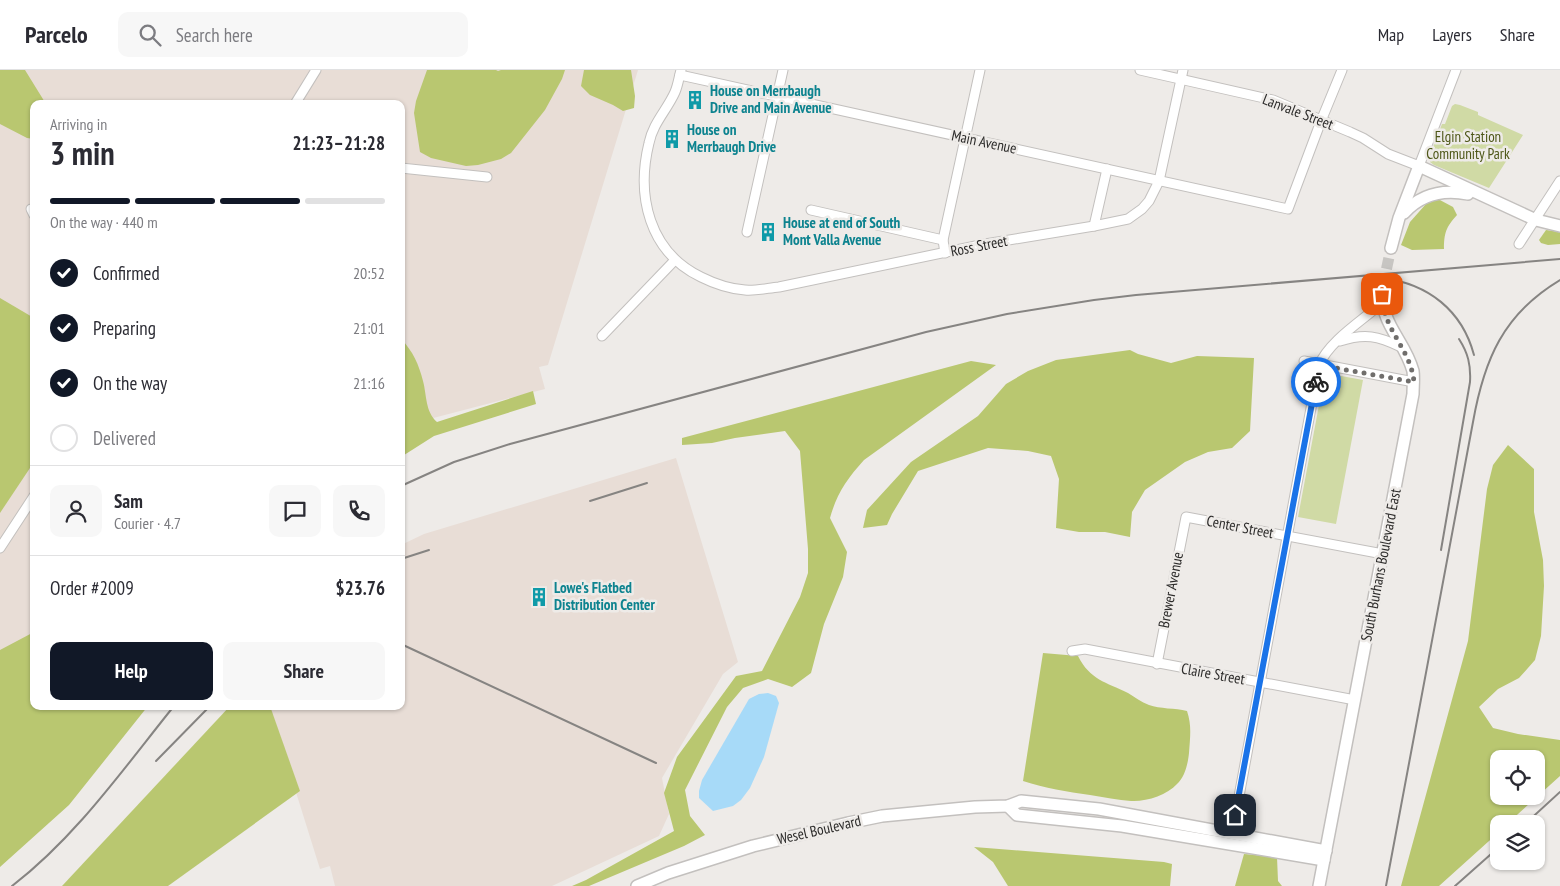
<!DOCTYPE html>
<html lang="en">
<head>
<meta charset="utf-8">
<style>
  :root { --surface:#fff; --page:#f7f7f7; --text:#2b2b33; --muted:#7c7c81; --line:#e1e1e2; --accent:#111827 }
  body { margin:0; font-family:"PT Sans Narrow",sans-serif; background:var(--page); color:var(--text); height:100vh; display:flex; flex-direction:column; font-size:19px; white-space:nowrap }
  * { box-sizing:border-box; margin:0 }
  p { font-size:16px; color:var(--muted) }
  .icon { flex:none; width:28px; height:28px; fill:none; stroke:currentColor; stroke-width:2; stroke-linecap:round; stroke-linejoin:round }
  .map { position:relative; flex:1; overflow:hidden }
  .panel { position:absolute; left:30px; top:30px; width:375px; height:610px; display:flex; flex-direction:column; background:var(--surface); border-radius:10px; box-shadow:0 1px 4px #0004 }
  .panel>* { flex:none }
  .fabs { position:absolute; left:1490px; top:680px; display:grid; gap:10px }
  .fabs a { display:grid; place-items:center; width:55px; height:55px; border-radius:10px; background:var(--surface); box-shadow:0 1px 4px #0004; font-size:25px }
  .pin { position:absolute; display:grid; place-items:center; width:42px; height:42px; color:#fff; margin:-21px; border-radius:10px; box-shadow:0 2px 8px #0006 }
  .courier { position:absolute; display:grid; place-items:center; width:50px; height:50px; margin:-25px; border:4px solid #1a73e8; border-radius:50%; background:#fff; color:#222; box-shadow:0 1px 6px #0007 }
  .head em { font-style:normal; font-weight:700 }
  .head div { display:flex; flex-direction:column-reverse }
  .head { display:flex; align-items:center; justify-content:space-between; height:85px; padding:0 20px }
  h1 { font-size:32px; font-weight:700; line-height:38px }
  .bar { display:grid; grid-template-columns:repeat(4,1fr); gap:8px 5px; align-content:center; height:60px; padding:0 20px }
  .bar i { height:6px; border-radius:4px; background:var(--line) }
  .bar .current { background:var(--accent) }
  .bar p { grid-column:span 4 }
  .line { display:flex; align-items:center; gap:12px; padding:0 20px; border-top:1px solid var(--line) }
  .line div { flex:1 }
  .round { display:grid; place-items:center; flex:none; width:52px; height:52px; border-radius:10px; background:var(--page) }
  ol { padding:0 20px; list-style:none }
  li { display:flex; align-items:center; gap:15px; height:55px }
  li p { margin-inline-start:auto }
  li .icon { padding:5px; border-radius:50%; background:var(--accent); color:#fff; stroke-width:4 }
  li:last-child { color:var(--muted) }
  li i { width:28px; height:28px; border:2px solid var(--line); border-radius:50% }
  .cta { display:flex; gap:10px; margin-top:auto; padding:10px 20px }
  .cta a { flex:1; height:58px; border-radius:10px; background:var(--accent); color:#fff; font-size:20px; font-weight:700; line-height:58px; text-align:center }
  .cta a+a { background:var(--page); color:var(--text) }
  header { display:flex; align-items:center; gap:30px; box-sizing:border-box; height:70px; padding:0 25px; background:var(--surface); border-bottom:1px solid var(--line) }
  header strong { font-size:24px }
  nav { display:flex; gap:28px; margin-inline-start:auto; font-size:18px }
  .search { width:350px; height:45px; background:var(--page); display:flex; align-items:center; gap:12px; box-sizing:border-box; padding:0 18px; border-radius:10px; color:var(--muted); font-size:19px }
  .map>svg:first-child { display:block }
  .built { fill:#e8ddd6 }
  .green { fill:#d0daa5 }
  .forest { fill:#b9c770; fill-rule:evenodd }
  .water { fill:#a7daf8 }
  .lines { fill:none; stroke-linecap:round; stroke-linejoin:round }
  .major-tunnel { stroke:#c7c5c2; stroke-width:11; stroke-dasharray:11 5.5; stroke-linecap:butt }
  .minor-casing { stroke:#c3c0be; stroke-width:11 }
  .major-casing { stroke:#c3c0be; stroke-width:14 }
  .minor { stroke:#fff; stroke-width:9 }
  .major { stroke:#fff; stroke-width:11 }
  .rail { stroke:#868482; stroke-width:2 }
  .done { stroke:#706e6c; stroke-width:5; stroke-dasharray:0 9 }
  .route { stroke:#1a73e8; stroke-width:6 }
  .labels { text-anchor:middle; stroke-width:5; stroke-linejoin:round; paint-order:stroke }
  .culture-label { font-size:15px; font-weight:bold; fill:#0d838f; stroke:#eeebe8; text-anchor:start }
  .street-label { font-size:15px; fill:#2c2b2a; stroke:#eeebe8 }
  .park-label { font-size:15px; fill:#4e5718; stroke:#eeebe8 }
</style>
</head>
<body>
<header>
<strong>Parcelo</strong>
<div class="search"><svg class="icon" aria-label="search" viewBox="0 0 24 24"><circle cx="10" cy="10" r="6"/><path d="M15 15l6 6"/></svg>Search here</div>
<nav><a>Map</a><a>Layers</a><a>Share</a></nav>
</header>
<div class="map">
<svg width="1560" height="816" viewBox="0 0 1560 816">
  <rect width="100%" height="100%" fill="#eeebe8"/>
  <!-- built -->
  <g class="built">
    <path d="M0,0H638L548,295L539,297L545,319L414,353L401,364V34H34V608L0,625Z"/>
    <path d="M676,388L738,592L723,604L662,708L669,744L659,766L552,816H335L330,796L320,799L269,636H401V475L424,464Z"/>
  </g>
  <!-- green -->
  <g class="green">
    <path d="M1455,34L1460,35L1478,42V45L1523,65L1489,118L1434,95L1430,92V85L1442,54H1445L1452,36Z"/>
    <path d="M1325,303L1363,310L1336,454L1298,447Z"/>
  </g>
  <!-- forest -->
  <g class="forest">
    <path d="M0,0H25L46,34H34V69L27,68L0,54Z"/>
    <path d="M427,0H496L498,1L501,0H565L562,9L545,40L511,83L501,89L478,95L466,96L431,88L420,82L414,43L416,31Z"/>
    <path d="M584,0H631L635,26L634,38L623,41L613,35L590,25L581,16Z"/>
    <path d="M1438,129L1453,137L1457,145C1446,157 1444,163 1444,179L1412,180L1401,175L1410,152L1426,134Z"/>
    <path d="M1546,160L1560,162V174L1548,175L1541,173L1539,170Z"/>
    <path d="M0,228L34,248V392L0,443Z"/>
    <path d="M401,269C413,281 419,295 423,311C427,326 425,341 437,352L533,321L536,334L434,366L401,387Z"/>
    <path d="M1130,280L1138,284L1171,293L1197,286L1254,288L1250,361L1232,378L1208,382L1185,392L1145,420L1132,442L1130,467L1105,462H1079L1056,458L1059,409L1051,386L1028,381L988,378L918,401L892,444L887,455L863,458L867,440L911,392L978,346L1006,314L1028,301L1056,290Z"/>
    <path d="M971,291L996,295L864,390C847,409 837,423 830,448L847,482L843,507L824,554L811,603L792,617L768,609L743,618L727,637L685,720L690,746L705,765L684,776L589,816H572L586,810L674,761L664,723L677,687L736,606L762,601L800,527L808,503V479L800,381L785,361L735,368L712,373L682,375V368Z"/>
    <path d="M1508,375L1534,399V442L1543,490L1544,516L1541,566L1535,590L1519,608L1498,619L1479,637L1493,658L1518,664L1560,670V706L1507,754H1499V762L1439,816H1401L1468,571L1487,419L1493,395ZM1499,689H1536V726H1499Z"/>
    <path d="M34,562V636H148L69,735L0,797V580Z"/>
    <path d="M1043,583L1078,586C1090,610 1106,612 1128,623C1135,627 1141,632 1149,635C1160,639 1175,638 1187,641C1192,656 1190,667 1189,683C1188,693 1185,707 1177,714C1167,725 1146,732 1131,731C1118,730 1104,727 1090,725C1067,722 1045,718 1023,711Z"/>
    <path d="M230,636H270L300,721L168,816H62Z"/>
    <path d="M974,777L1164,792L1172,794L1170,816H1008L993,792Z"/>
    <path d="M1244,784L1277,787L1278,811L1282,816H1235Z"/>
  </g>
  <!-- water -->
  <path class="water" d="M768,623L776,626L779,633L764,687L750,718L741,730L733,736L713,741L699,728V721L702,710L749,629L759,624Z"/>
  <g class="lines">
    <!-- major-tunnel -->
    <path class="major-tunnel" d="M1383,215L1391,178"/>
    <!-- minor casing -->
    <g class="minor-casing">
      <g id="minor">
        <path d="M681,0C679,7 678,15 675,22C667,40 653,53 649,73C636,126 649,182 701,207C715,214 730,219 745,220C756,221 768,218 779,217L985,174L1094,156L1128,149L1142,139L1149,131L1159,111L1183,0"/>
        <path d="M1140,0L1273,30L1350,62L1363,68L1388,84L1419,96L1456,0"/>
        <path d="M680,5L1288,139L1321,51L1342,0"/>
        <path d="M295,34L316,0"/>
        <path d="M401,98L487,107"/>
        <path d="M31,139L34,145"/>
        <path d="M811,140L943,170"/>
        <path d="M1094,156L1107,99"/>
        <path d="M747,162L783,0"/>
        <path d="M1519,174L1560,111"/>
        <path d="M945,183L943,170L980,0"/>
        <path d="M602,266L675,190"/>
        <path d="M1340,271C1365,263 1378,266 1401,277"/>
        <path d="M1304,291L1414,312"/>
        <path d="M0,478L34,426"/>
        <path d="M1072,581L1085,579L1355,630"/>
        <path d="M1157,594L1186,447L1383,484"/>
        <path d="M1232,764L1319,295C1330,270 1362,251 1382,233"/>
      </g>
    </g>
    <!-- major casing -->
    <g class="major-casing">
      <g id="major">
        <path d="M1404,143C1421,124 1443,119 1468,124"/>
        <path d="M1391,178L1399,148L1419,96L1536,150L1560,156"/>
        <path d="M1008,736L1017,745L1122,756L1324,790"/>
        <path d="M637,816L668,803L753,776L848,753L882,746L975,737L1008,736L1021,731L1099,739L1326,781"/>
        <path d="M1319,816L1413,324C1413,317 1414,308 1413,301C1404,268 1378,254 1383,215"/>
      </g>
    </g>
    <!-- minor -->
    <use href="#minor" class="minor"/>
    <!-- major -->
    <use href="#major" class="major"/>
    <!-- rail -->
    <g class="rail">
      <path d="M1383,208C1428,214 1462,240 1474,285"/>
      <path d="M401,416L454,392L510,374L926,262L1007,244L1094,230L1136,225L1560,189"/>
      <path d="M590,431L647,413"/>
      <path d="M1441,480L1470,312C1471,295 1468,283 1459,269"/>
      <path d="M401,489L429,480"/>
      <path d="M401,574L656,693"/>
      <path d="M156,691L210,636"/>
      <path d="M1525,754L1560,722"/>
      <path d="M12,816C76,767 124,698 174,636"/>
      <path d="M1386,816L1473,352C1484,290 1503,244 1560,210"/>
      <path d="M1455,816L1499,777"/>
    </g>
  </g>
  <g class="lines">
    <!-- done -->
    <path class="done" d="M1316,312L1319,295L1414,312C1411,279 1382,259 1382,224"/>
    <!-- route -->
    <path class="route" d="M1235,745L1316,312"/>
  </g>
  <!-- icons -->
  <defs>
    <g id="building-bare" transform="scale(1.5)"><path d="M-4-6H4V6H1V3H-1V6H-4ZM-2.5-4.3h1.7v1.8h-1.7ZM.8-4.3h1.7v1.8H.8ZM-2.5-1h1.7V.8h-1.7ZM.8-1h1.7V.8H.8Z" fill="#0f9aa8" stroke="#eeebe8" stroke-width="2.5" paint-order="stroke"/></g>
  </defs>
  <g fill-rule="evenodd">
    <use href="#building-bare" x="695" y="30"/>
    <use href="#building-bare" x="672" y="69"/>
    <use href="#building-bare" x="768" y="162"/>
    <use href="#building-bare" x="539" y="527"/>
  </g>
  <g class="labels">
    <!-- culture labels -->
    <g class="culture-label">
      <text x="710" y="26">House on Merrbaugh<tspan x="710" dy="17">Drive and Main Avenue</tspan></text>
      <text x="687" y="65">House on<tspan x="687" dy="17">Merrbaugh Drive</tspan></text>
      <text x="783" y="158">House at end of South<tspan x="783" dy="17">Mont Valla Avenue</tspan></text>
      <text x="554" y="523">Lowe's Flatbed<tspan x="554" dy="17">Distribution Center</tspan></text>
    </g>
    <!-- street labels -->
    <g class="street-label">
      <text transform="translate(1298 42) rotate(21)" y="5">Lanvale Street</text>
      <text transform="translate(984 72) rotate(12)" y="5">Main Avenue</text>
      <text transform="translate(979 176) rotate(-11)" y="5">Ross Street</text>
      <text transform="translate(1240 457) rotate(11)" y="5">Center Street</text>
      <text transform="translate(1381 495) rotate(-79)" y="5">South Burhans Boulevard East</text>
      <text transform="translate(1171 520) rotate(-79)" y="5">Brewer Avenue</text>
      <text transform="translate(1213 604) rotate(10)" y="5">Claire Street</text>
      <text transform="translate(819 760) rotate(-13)" y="5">Wesel Boulevard</text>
    </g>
    <!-- park labels -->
    <g class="park-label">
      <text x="1468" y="72">Elgin Station<tspan x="1468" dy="17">Community Park</tspan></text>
    </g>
  </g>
</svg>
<div class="fabs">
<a><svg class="icon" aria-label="locate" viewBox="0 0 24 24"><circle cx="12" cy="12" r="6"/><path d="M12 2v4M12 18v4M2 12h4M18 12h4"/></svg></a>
<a><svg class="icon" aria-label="layers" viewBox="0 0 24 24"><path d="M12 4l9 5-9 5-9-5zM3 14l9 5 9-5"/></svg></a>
</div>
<div class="pin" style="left:1382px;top:224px;background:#ea580c"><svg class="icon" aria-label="bag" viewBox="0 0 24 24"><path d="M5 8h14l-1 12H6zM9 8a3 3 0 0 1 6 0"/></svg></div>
<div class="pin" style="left:1235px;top:745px;background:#1f2937"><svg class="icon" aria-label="home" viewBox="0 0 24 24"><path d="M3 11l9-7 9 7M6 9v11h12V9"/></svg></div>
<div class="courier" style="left:1316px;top:312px"><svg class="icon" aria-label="bike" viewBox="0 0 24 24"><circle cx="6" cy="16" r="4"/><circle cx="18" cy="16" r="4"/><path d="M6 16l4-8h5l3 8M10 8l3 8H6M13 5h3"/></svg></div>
<section class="panel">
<div class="head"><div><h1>3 min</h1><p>Arriving in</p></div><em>21:23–21:28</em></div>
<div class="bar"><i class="current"></i><i class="current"></i><i class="current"></i><i></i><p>On the way · 440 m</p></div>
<ol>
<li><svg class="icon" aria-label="check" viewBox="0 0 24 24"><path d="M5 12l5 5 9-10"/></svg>Confirmed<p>20:52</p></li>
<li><svg class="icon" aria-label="check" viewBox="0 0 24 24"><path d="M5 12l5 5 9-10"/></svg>Preparing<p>21:01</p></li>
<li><svg class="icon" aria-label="check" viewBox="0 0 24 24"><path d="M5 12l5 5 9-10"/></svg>On the way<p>21:16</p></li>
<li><i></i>Delivered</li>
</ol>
<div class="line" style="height:90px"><a class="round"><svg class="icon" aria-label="person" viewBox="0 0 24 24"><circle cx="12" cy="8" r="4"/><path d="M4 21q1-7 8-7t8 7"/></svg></a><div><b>Sam</b><p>Courier · 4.7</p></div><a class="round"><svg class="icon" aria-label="chat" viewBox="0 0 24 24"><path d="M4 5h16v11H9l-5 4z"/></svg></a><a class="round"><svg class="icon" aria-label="phone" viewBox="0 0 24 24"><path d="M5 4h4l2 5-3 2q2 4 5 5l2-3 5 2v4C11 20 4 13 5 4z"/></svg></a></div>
<div class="line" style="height:65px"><div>Order #2009</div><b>$23.76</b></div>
<div class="cta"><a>Help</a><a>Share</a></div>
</section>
</div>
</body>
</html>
